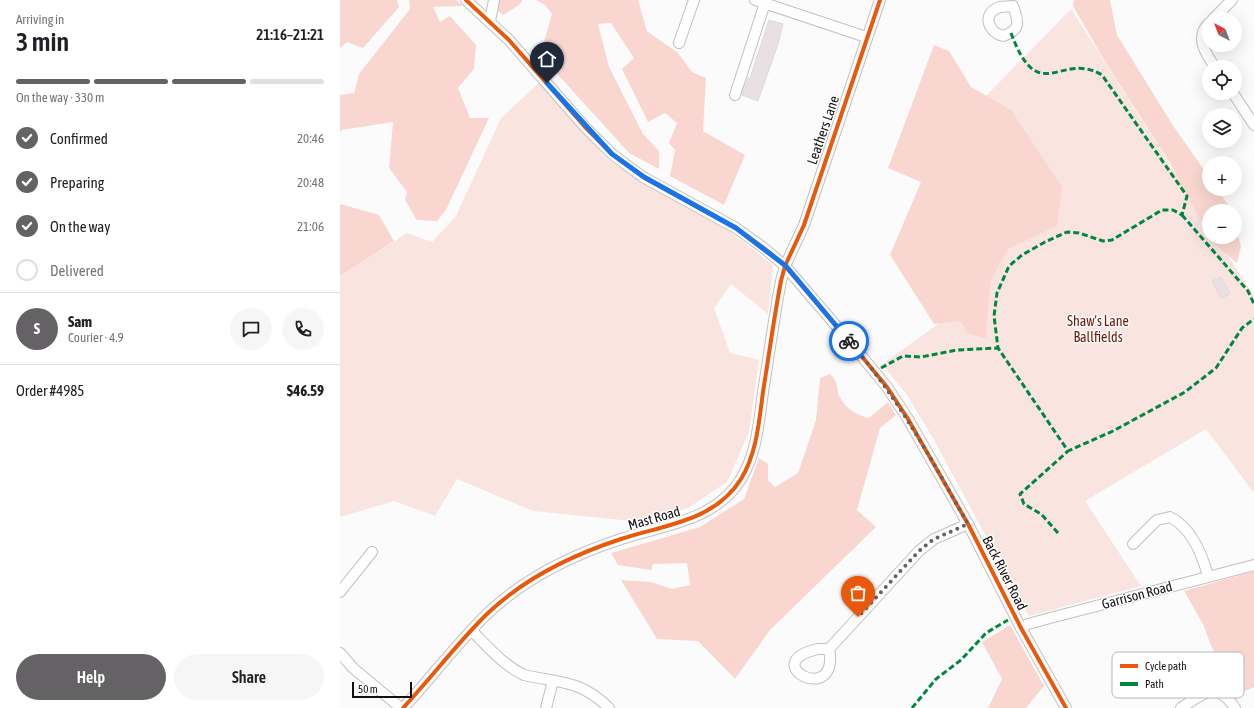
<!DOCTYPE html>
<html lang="en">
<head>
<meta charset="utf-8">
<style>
  :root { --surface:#fff; --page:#f6f6f6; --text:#202124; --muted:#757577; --line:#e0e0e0; --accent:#656265 }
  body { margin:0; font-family:"Asap Condensed",sans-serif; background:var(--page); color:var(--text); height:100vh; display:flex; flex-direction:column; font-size:15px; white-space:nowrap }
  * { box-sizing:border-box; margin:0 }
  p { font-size:13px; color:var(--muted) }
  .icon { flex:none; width:22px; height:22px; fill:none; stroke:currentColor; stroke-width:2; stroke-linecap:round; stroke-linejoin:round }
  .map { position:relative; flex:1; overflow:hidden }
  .side { display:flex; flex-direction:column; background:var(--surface); width:340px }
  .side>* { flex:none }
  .needle { width:26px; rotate:318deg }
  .controls { position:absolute; left:862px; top:12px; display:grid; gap:8px }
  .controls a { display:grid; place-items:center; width:40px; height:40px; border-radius:50%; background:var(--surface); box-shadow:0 4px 16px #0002; font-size:20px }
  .scale { position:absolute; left:12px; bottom:10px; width:60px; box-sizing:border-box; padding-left:4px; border:2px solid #140f13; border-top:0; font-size:11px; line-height:14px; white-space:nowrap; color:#140f13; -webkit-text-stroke:3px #fff; paint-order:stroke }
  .pin { position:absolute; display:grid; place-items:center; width:34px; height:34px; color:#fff; margin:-41px -17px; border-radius:50% 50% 50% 0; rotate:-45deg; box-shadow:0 0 4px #0007 }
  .pin .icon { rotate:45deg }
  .courier { position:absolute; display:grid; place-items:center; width:40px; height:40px; margin:-20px; border:3px solid #1a73e8; border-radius:50%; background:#fff; color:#222; box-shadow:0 1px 5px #0007 }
  .headline em { font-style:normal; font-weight:600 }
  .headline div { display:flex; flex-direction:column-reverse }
  .headline { display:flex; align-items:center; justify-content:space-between; height:68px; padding:0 16px }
  h1 { font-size:26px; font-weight:600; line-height:30px }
  .bar { display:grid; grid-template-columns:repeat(4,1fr); gap:6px 4px; align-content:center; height:48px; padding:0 16px }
  .bar i { height:5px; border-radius:3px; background:var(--line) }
  .bar .selected { background:var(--accent) }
  .bar p { grid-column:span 4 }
  .line { display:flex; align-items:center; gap:10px; padding:0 16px; border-top:1px solid var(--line) }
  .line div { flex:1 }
  .round { display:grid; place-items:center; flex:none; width:42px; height:42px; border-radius:21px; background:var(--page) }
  ol { padding:0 16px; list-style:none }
  li { display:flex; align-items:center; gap:12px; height:44px }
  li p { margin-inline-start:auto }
  li .icon { padding:4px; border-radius:50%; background:var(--accent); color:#fff; stroke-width:4 }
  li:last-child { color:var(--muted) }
  li i { width:22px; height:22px; border:2px solid var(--line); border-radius:50% }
  .action { display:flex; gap:8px; margin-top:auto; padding:8px 16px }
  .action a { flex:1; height:46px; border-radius:24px; background:var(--accent); color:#fff; font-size:16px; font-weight:600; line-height:46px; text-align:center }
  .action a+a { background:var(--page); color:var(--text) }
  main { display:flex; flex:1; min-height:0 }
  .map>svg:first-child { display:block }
  .green { fill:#f9e4e0 }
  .forest { fill:#f9d7d0 }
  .building { fill:#e8e0e2; stroke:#ded9db }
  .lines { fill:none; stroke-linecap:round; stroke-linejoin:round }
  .minor-casing { stroke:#c2c0c2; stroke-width:12 }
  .minor { stroke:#fffeff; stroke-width:10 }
  .quiet { stroke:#00873e; stroke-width:3; stroke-dasharray:6 3; stroke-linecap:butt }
  .cycleway-casing { stroke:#fff; stroke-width:6 }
  .cycleway { stroke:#e8590c; stroke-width:4 }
  .done { stroke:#656265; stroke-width:4; stroke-dasharray:0 7.2 }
  .route { stroke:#1a73e8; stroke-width:5 }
  .labels { text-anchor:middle; stroke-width:3; stroke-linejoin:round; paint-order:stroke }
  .street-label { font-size:14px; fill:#140f13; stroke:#fff }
  .park-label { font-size:14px; fill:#6d1805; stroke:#fff }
  .key { fill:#fff; stroke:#b8b7b8; stroke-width:1 }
  .key-label { font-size:11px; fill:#140f13 }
</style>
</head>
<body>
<main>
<section class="side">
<div class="headline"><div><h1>3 min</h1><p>Arriving in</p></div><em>21:16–21:21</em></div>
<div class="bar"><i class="selected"></i><i class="selected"></i><i class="selected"></i><i></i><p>On the way · 330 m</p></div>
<ol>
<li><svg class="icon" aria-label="check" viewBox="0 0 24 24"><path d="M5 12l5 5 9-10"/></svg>Confirmed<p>20:46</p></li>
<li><svg class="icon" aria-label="check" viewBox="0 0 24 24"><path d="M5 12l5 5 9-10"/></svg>Preparing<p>20:48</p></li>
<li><svg class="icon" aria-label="check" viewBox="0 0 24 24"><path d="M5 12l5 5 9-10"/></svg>On the way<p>21:06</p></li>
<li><i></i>Delivered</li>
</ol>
<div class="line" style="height:72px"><b class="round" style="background:var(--accent);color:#fff">S</b><div><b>Sam</b><p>Courier · 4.9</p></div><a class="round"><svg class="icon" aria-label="chat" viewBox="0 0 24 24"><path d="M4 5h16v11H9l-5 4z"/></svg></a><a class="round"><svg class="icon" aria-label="phone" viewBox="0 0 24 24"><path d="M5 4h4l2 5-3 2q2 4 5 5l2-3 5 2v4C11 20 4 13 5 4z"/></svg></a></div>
<div class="line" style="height:52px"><div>Order #4985</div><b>$46.59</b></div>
<div class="action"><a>Help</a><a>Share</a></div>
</section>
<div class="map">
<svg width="914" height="708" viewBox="0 0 914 708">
  <rect width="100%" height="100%" fill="#fcfbfc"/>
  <!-- green -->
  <g class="green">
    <path d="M731,9L869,226V237H876L914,296V493L866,429L745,501L801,586L689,616L594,440L567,395L542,364L604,320L640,102Z"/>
    <path d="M200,82L266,158L311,188L389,231L433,265L428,314L391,284L374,308L390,353L419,360L409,432L387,482L348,508L302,522L193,511L117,479L95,516L54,501L0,517V276L67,233L92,242L116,216L161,118Z"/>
  </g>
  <!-- forest -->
  <g class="forest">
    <path d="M0,0H57L59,7L23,48L7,42L0,48Z"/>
    <path d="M69,0H116L123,6L93,7L100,22L110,16L136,45L134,69L118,88L130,118H149L106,210L97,221L77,220L65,200L67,192L49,168L53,122L2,130L0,132V95L14,93L19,74L70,9Z"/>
    <path d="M157,0H183L179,5L163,15L156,9Z"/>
    <path d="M196,0H298L307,31L338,53L352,72L366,78L363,131L405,155L384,205L330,176L335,150L329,143L337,123L325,113L308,122L282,69L294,58L271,23L258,24L269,67L303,134L319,151V169L289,153L200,55L212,14L205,5Z"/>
    <path d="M734,0H770L777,35L832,124L869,177V189H877L891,209L892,211H869V236L830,163L764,60L733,6Z"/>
    <path d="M594,45L609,51L631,87L671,110L722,187L717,226L668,249L650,282L646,338L628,334L620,321L594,324L550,255L581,182L548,168Z"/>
    <path d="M0,204L39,215L54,241L0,276Z"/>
    <path d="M895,223L901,247L897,263L872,242L870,237H895Z"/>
    <path d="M490,374C501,385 495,390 501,399C506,409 519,416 529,418L548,402L556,415L540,428L517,510L536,527L430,630L395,679L358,641L317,639L281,580L311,582L332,589L350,585L347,563L313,564L311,570L278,565L271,553L360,527L404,499L419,458L428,464V480L435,487L458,473L476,420L480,378Z"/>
    <path d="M914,571V687L899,694L872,648L863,624L844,591Z"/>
    <path d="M670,625L704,686L686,708H648L662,679L642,642Z"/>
  </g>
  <!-- building -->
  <g class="building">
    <path d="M429,20L443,24L438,44L418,101L402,95L408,78H410Z"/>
    <path d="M881,277L890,294L881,298L872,281Z"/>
  </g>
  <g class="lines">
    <!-- minor casing -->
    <g class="minor-casing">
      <g id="minor">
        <path d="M126,0L169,40L245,127L272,154L303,177L396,228L425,249L445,266L510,342L547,387L568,419L628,524L681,628L726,708"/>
        <path d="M415,0L526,37"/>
        <path d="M673,6C679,22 681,30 663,36C650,33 641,16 657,8C662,6 668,7 673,6Z"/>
        <path d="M873,19L892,0"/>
        <path d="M150,21L154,0"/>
        <path d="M869,23C855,37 865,53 875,67"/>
        <path d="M339,43L354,0"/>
        <path d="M893,93L914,125"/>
        <path d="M395,95L426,0"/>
        <path d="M793,544L817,520L830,517C852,528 862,554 868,576"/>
        <path d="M0,592L32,552"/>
        <path d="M681,628L688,624L710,618L914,565"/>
        <path d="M132,631C148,647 163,665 184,675C220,683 241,680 269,708"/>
        <path d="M478,649H489C500,708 415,663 478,649Z"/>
        <path d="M489,649L579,551L594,539L628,524"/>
        <path d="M0,653L13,668L61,708"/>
        <path d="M63,708C92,677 118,642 148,613C186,577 232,555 281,539C324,525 375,521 401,479C417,453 419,421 423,392C429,355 434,317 441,281L445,266L464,225L540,0"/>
        <path d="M206,708L213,681"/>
        <path d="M841,708C864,693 876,680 895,708"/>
      </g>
    </g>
    <!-- minor -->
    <use href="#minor" class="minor"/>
    <!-- quiet -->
    <g class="quiet">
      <path d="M671,33C699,109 721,50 762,75L847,196L842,215L833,210H822L772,240L763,241L739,233L727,232L705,242L682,255L669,266L657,293L654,316L658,348L728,451L773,431L845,392L876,368L902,328L914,319"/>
      <path d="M842,215L908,291L914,304"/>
      <path d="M541,368L563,356L581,357L617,350L658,348"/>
      <path d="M718,533L701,514L684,504L680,494L728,451"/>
      <path d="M572,708L596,679L621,660L646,633L668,620"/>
    </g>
    <!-- cycleway casing -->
    <g class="cycleway-casing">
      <g id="cycleway">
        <path d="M126,0L169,40L245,127L272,154L303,177L396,228L425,249L445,266L510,342L547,387L568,419L628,524L681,628L726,708"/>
        <path d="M63,708C92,677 118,642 148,613C186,577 232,555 281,539C324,525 375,521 401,479C417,453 419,421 423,392C429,355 434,317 441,281L445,266L464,225L540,0"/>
      </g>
    </g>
    <!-- cycleway -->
    <use href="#cycleway" class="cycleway"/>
  </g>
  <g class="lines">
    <!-- done -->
    <path class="done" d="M509,341C558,397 591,459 628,524L594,539L579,551L518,617"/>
    <!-- route -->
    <path class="route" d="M207,83L272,154L304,177L396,228L446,266L509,341"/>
  </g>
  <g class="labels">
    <!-- street labels -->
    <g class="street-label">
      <text transform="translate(483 130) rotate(-71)" y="5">Leathers Lane</text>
      <text transform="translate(314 518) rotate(-16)" y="5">Mast Road</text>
      <text transform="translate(665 573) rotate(63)" y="5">Back River Road</text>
      <text transform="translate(797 595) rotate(-15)" y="5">Garrison Road</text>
    </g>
    <!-- park labels -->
    <g class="park-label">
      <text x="758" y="326">Shaw’s Lane<tspan x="758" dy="16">Ballfields</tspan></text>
    </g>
  </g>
  <!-- legend -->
  <rect x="772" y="652" width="132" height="46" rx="6" class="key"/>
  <rect x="780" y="664" width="18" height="4" fill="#e8590c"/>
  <rect x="780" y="682" width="18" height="4" fill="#00873e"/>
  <g class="key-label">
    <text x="805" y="670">Cycle path</text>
    <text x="805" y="688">Path</text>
  </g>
</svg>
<div class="controls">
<a><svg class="needle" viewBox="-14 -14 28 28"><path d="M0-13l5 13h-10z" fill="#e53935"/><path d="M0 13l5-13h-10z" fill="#757577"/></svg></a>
<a><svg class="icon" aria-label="locate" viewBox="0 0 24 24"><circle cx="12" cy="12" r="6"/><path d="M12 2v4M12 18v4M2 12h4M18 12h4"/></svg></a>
<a><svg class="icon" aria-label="layers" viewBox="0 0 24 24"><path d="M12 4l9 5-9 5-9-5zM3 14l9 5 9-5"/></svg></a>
<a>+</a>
<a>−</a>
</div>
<div class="scale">50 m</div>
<div class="pin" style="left:518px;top:617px;background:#ea580c"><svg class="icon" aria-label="bag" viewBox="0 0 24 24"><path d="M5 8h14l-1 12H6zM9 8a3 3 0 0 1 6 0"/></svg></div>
<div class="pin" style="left:207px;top:83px;background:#1f2937"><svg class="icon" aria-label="home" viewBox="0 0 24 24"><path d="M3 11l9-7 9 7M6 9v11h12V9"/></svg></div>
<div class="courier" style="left:509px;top:341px"><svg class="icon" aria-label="bike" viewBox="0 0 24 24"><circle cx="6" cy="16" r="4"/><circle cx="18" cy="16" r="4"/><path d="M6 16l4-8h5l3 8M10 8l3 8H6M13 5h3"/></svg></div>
</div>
</main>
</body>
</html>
